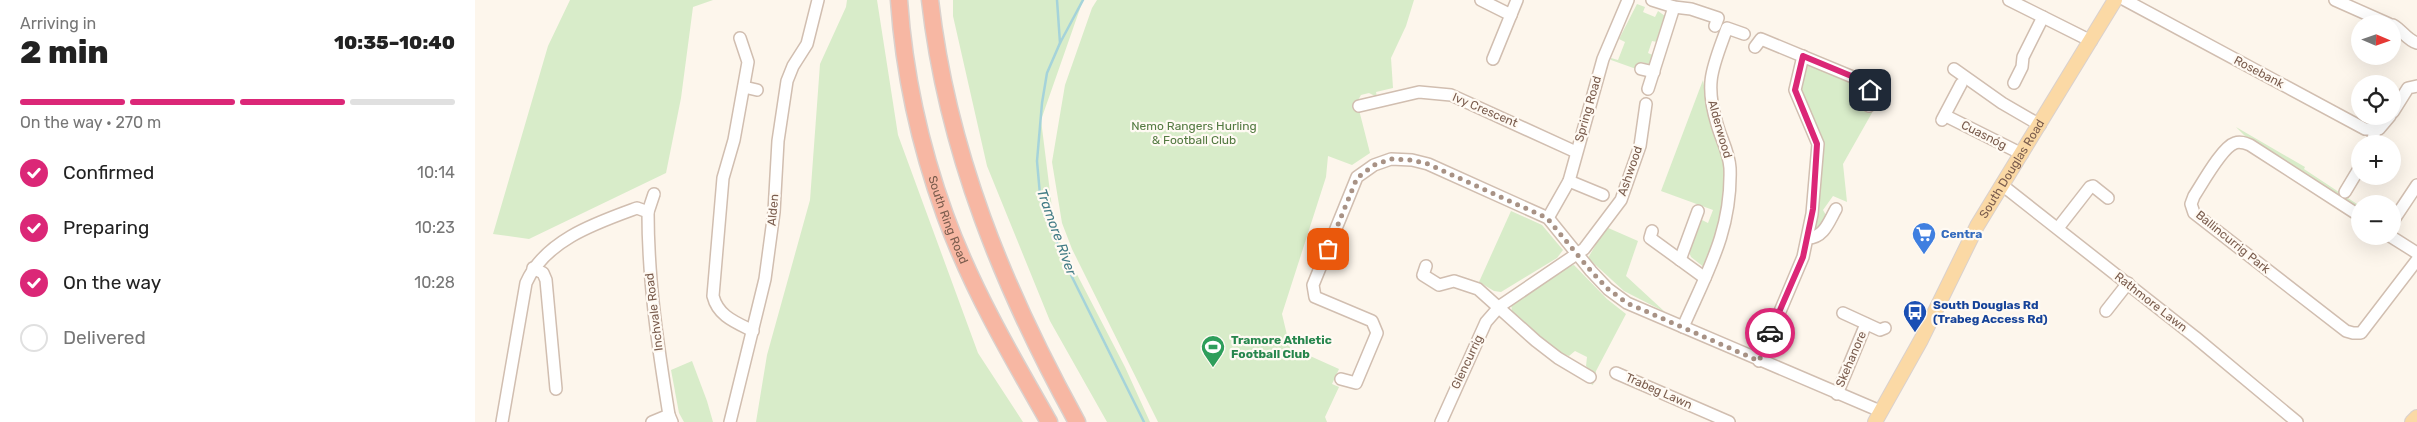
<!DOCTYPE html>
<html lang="en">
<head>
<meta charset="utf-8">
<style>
  :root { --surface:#fff; --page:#f6f6f6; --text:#222; --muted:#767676; --line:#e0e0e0; --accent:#db2777 }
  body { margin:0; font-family:Rubik,sans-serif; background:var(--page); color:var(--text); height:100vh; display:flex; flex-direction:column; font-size:19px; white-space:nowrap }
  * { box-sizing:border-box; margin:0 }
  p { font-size:16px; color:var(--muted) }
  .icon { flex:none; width:28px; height:28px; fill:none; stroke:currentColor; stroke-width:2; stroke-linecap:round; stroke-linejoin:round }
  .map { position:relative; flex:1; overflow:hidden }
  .panel { display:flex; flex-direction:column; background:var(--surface); width:475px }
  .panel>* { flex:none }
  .needle { width:32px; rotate:92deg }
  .fabs { position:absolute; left:1876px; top:15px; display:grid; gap:10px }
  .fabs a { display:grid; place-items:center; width:50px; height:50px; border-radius:50%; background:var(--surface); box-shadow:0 5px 20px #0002; font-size:25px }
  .pin { position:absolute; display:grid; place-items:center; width:42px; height:42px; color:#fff; margin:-21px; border-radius:10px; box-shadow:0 2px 8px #0006 }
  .courier { position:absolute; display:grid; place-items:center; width:50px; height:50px; margin:-25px; border:4px solid #db2777; border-radius:50%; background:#fff; color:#222; box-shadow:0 1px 6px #0007 }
  .headline em { font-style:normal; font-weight:800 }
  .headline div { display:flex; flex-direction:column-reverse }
  .headline { display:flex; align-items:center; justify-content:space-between; height:85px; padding:0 20px }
  h1 { font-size:32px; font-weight:800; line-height:38px }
  .bar { display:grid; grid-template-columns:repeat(4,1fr); gap:8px 5px; align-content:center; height:60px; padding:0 20px }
  .bar i { height:6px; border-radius:4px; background:var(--line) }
  .bar .active { background:var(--accent) }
  .bar p { grid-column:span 4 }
  ol { padding:0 20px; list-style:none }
  li { display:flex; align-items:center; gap:15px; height:55px }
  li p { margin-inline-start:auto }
  li .icon { padding:5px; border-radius:50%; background:var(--accent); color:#fff; stroke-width:4 }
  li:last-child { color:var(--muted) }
  li i { width:28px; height:28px; border:2px solid var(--line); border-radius:50% }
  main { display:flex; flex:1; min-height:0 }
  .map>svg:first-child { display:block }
  .green { fill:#d8ecc9 }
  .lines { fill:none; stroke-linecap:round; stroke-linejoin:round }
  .stream { stroke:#a5d3da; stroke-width:2.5 }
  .minor-casing { stroke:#d1beb0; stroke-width:14 }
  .major-casing { stroke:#dad1cd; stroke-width:16 }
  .highway-casing { stroke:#dad1cd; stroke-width:19 }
  .minor { stroke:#fff; stroke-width:11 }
  .major { stroke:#fbd9a5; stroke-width:14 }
  .highway { stroke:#f7b7a3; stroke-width:16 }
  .done { stroke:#a89285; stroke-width:5; stroke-dasharray:0 9 }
  .route { stroke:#db2777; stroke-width:6 }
  .labels { text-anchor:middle; stroke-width:4.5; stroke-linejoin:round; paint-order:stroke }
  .street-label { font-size:12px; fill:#7a5c4d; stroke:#fffaf3 }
  .park-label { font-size:12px; fill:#537a41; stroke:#fffaf3 }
  .shop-label { font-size:12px; font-weight:bold; fill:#366cbe; stroke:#fffaf3; text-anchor:start }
  .transit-label { font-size:12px; font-weight:bold; fill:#164399; stroke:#fffaf3; text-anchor:start }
  .leisure-label { font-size:12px; font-weight:bold; fill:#27864d; stroke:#fffaf3; text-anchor:start }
  .water-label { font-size:14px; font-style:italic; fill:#437c86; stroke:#fffaf3 }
</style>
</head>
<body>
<main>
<section class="panel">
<div class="headline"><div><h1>2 min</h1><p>Arriving in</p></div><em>10:35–10:40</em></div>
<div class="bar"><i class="active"></i><i class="active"></i><i class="active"></i><i></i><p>On the way · 270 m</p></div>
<ol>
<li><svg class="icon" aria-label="check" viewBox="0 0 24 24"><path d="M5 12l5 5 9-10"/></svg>Confirmed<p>10:14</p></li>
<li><svg class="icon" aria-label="check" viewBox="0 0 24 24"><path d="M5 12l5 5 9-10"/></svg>Preparing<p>10:23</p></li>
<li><svg class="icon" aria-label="check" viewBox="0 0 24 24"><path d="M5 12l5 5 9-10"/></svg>On the way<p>10:28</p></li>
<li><i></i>Delivered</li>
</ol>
</section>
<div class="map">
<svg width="1942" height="422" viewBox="0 0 1942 422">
  <rect width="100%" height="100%" fill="#fdf6ec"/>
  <!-- green -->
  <g class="green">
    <path d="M95,0H238L218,7L206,98L191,173L54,239L18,234L73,46Z"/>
    <path d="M372,0H402L423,135L503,353L548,422H281L292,355L335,200L345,64L371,7Z"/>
    <path d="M478,0H608L566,120L580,232L650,367L675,422H632L575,321L512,166L478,16Z"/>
    <path d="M622,0H939L931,26L916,58L918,88L901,92L902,97L894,93L886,95L882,102L895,153L877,165L853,156L851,177L807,314L817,356L824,351L864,369L857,384L864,387L850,417L852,422H683L597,249L587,223L577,162L590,85L617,8Z"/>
    <path d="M1162,4L1170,7L1168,12L1180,17L1183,11L1190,16L1182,42L1177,41L1173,53L1180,56L1174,64L1166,62L1164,70L1136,60V58L1143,60L1150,42L1144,39Z"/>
    <path d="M1334,64L1388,87L1391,96L1388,105L1398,111L1368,164L1372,202L1358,196L1348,210L1352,217L1342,230L1340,226L1347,159L1324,91L1331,65Z"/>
    <path d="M1228,80L1234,113L1248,148L1251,171L1246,228L1230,268L1216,257L1214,252L1224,222L1227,220L1233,223L1238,210L1186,191Z"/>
    <path d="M1761,127L1830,167L1829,169L1885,206V211L1771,137Z"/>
    <path d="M1036,211L1067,225L1088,250L1082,258L1026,292L1019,291L1004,282Z"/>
    <path d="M1131,227L1163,241L1151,276L1190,312L1149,291L1113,258Z"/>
    <path d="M1099,265L1132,299L1151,314L1121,371L1118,385L1114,383L1117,374L1111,366L1112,357L1100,351L1094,356L1082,352L1037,312L1036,303L1094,266Z"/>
    <path d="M217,361L232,401L238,422H209L204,413L196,370Z"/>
  </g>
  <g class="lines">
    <!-- stream -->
    <g class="stream">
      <path d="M582,0L585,43L572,73L567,103L562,161L565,195L574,224L597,277L669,422"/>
      <path d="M585,43L608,0"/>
    </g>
    <!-- minor casing -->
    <g class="minor-casing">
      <g id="minor">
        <path d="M1006,0L1036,15"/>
        <path d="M1177,0L1199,7L1216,9L1243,18L1240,26"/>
        <path d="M1534,0L1616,41"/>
        <path d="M1650,0L1890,129H1904L1915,116"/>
        <path d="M1860,0L1914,24"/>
        <path d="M1918,25C1927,30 1932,40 1942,43"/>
        <path d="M265,38L273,62L259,140L248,178L238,296C243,316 260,322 278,331"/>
        <path d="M1280,47L1286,39L1385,80L1395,88L1399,96L1394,106"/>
        <path d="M1018,59L1042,0"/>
        <path d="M1166,69L1179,72"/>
        <path d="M1479,69L1527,103L1565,125"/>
        <path d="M1539,83L1547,67L1548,57L1568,17"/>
        <path d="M269,87L282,90"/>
        <path d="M1173,89L1199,7"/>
        <path d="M884,106L944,92L976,95L1101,152"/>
        <path d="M1918,112L1933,88L1942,86"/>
        <path d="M1471,116L1547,154"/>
        <path d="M1467,120L1486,84"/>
        <path d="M1897,144L1900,130"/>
        <path d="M1094,181L1128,195"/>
        <path d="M1527,185L1720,337L1822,422"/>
        <path d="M1870,192L1885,167"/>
        <path d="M173,212L179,194"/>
        <path d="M1885,216L1775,145C1770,143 1765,141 1760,143C1747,147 1727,184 1719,196L1716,204L1719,213L1871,331L1878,333H1886L1942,260"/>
        <path d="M1073,218L1094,181L1128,59L1153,0"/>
        <path d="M1918,221L1942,185"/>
        <path d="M1583,228L1615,187L1618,186L1633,198"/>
        <path d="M1177,231L1175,238L1230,278"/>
        <path d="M1915,236L1942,253"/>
        <path d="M1333,238C1349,238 1354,221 1361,209"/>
        <path d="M1205,260L1223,211"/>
        <path d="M951,266L948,275L964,285L979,281L1003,289L1061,341L1083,358L1115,377"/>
        <path d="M58,268L68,273L71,280L81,389"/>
        <path d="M1631,311L1653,283"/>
        <path d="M1368,313L1405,330L1410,328"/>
        <path d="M1208,327C1232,272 1257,231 1255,168C1254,152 1246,139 1242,124C1229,82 1238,67 1252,28L1269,34"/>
        <path d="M1284,361L1328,257L1337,214L1343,144L1320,90L1328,56"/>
        <path d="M1141,373L1254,422"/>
        <path d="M866,379L881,383L902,333L897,321L840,297L838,285L882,177L899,165L916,159L937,160L953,164L1073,218L1116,271L1133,289L1152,303L1405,411"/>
        <path d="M1362,394L1391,324"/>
        <path d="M27,422L51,283C70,240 121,223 162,208L173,212C173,281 183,347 194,415L197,422"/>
        <path d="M177,422L194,415"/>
        <path d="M255,422L290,279L299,212L303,141L312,81L318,66L332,44L343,0"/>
        <path d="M966,422L1011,322L1025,306L1109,249L1146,200L1165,146L1171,104"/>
      </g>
    </g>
    <!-- major casing -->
    <g class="major-casing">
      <g id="major">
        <path id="s1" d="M1400,422L1446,340L1502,226L1640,0"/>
        <path d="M1937,422L1942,417"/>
      </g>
    </g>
    <!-- highway casing -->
    <g class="highway-casing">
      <g id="highway">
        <path id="s2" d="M424,0C429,73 445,146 470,215C496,287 536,356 574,422"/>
        <path d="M455,0C472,151 529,290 602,422"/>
      </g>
    </g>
    <!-- minor -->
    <use href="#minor" class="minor"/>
    <!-- major -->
    <use href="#major" class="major"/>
    <!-- highway -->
    <use href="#highway" class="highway"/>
  </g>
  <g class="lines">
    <!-- done -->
    <path class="done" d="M853,249L882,178L899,165L916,159L937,160L953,164L1072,218L1116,271L1133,289L1152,303L1284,361L1295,333"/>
    <!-- route -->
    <path class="route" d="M1295,333L1328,257L1338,209L1342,144L1320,90L1328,56L1386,80L1395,90"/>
  </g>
  <!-- icons -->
  <defs>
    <g id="supermarket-pin" transform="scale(1.25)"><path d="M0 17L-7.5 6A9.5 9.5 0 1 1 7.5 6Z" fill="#3f7fe0" stroke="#fffaf3"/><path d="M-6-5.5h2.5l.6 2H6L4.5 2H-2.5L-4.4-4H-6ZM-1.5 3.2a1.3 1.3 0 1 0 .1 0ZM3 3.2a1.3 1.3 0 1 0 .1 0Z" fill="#fff"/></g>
    <g id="bus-pin" transform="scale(1.25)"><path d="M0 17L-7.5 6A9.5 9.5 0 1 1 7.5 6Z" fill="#1a4fb4" stroke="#fffaf3"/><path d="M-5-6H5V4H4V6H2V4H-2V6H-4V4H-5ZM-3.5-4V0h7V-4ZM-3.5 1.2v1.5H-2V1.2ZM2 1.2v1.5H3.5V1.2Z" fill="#fff"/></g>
    <g id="stadium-pin" transform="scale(1.25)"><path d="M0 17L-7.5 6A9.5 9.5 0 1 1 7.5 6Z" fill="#2e9e5b" stroke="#fffaf3"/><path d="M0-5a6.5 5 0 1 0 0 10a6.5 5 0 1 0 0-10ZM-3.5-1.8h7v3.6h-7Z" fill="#fff"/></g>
  </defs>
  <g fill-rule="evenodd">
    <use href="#supermarket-pin" x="1449" y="234"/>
    <use href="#bus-pin" x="1440" y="312"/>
    <use href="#stadium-pin" x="738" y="347"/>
  </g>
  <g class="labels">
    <!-- street labels -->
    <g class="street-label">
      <text transform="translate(1784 72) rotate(28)" y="4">Rosebank</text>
      <text transform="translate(1113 109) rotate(-74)" y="4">Spring Road</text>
      <text transform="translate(1010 110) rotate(23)" y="4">Ivy Crescent</text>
      <text transform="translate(1245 129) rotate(74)" y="4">Alderwood</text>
      <text transform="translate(1509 135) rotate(27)" y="4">Cuasnóg</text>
      <text dy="4" stroke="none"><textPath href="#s1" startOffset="288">South Douglas Road</textPath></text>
      <text transform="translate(1155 171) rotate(-71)" y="4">Ashwood</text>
      <text transform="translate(298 210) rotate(-85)" y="4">Alden</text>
      <text dy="4" stroke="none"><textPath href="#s2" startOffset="226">South Ring Road</textPath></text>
      <text transform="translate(1758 242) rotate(39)" y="4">Ballincurrig Park</text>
      <text transform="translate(1676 302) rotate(38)" y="4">Rathmore Lawn</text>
      <text transform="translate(179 312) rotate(-97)" y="4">Inchvale Road</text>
      <text transform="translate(1376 359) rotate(-67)" y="4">Skehanore</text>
      <text transform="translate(992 362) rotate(-65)" y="4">Glencurrig</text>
      <text transform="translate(1184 391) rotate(24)" y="4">Trabeg Lawn</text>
    </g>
    <!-- park labels -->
    <g class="park-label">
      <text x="719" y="130">Nemo Rangers Hurling<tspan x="719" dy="14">&amp; Football Club</tspan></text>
    </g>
    <!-- shop labels -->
    <g class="shop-label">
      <text x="1466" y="238">Centra</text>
    </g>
    <!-- transit labels -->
    <g class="transit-label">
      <text x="1458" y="309">South Douglas Rd<tspan x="1458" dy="14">(Trabeg Access Rd)</tspan></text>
    </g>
    <!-- leisure labels -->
    <g class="leisure-label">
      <text x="756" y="344">Tramore Athletic<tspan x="756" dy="14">Football Club</tspan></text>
    </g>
    <!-- water labels -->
    <g class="water-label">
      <text transform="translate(582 232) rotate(70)" y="5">Tramore River</text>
    </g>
  </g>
</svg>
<div class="fabs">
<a><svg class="needle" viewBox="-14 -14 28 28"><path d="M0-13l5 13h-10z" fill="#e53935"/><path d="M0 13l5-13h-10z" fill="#767676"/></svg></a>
<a><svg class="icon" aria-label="locate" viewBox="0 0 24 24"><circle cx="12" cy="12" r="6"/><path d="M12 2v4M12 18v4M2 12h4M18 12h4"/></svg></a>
<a>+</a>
<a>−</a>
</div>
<div class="pin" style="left:853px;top:249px;background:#ea580c"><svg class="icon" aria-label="bag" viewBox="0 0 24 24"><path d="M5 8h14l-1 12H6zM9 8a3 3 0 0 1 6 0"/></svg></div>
<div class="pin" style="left:1395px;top:90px;background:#1f2937"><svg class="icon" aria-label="home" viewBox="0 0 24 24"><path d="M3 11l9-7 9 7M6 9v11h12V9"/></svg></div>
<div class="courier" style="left:1295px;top:333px"><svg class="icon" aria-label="car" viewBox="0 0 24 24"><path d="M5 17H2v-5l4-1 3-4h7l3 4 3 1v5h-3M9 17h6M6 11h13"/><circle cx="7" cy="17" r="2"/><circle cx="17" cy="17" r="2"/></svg></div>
</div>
</main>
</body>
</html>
